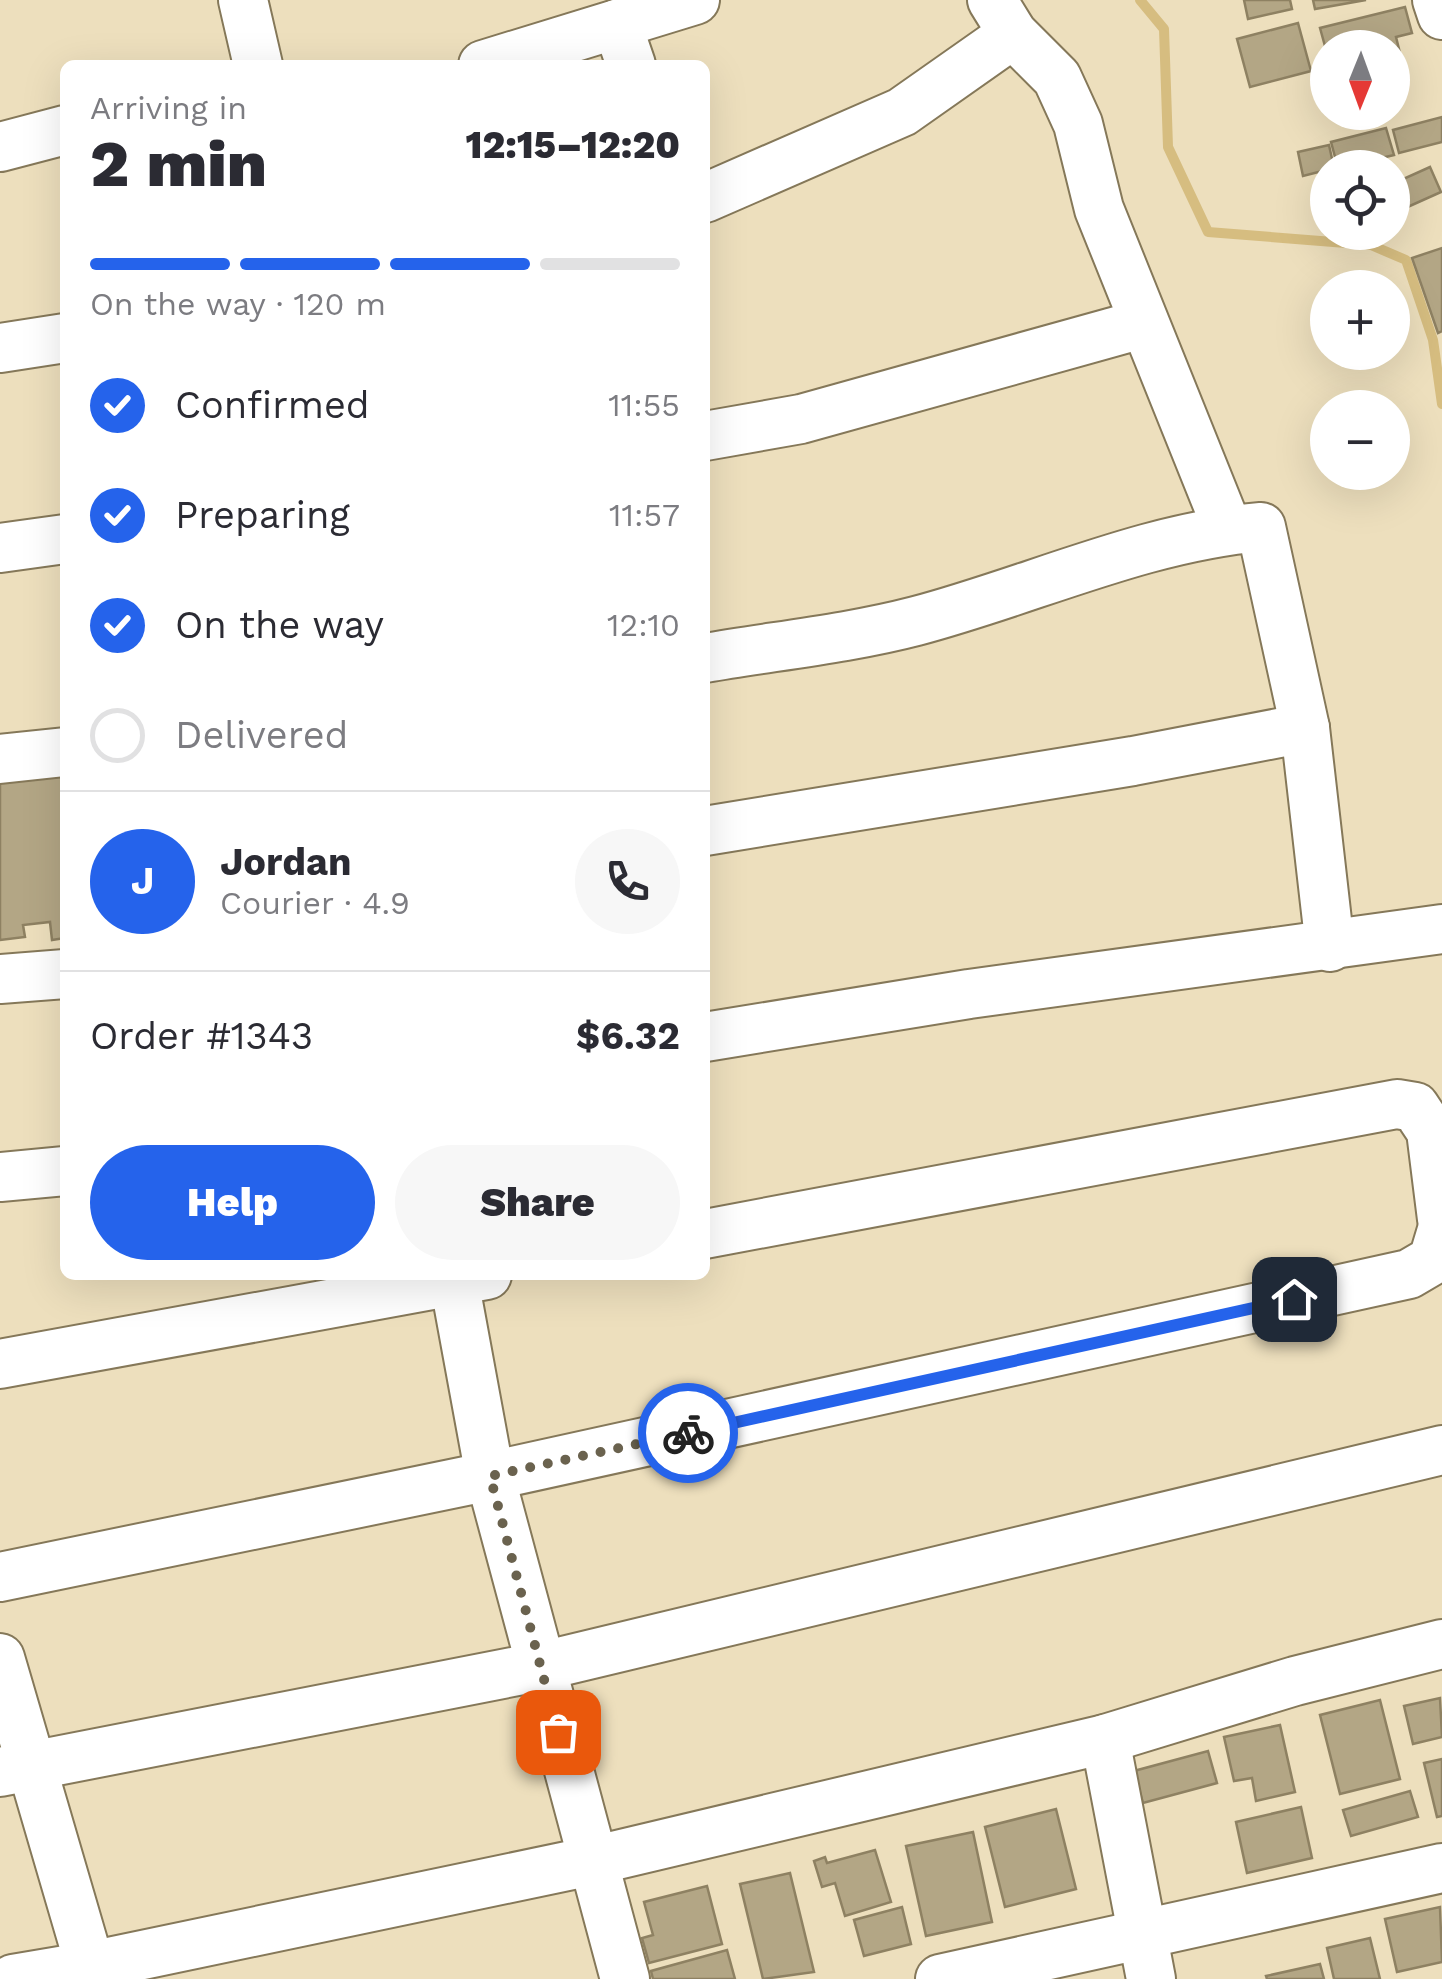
<!DOCTYPE html>
<html lang="en">
<head>
<meta charset="utf-8">
<style>
  :root { --surface:#fff; --page:#f7f7f7; --text:#2b2b33; --muted:#7c7c81; --line:#e1e1e2; --accent:#2563eb }
  body { margin:0; font-family:"Work Sans",sans-serif; background:var(--page); color:var(--text); height:100vh; display:flex; flex-direction:column; font-size:38px; white-space:nowrap }
  * { box-sizing:border-box; margin:0 }
  p { font-size:32px; color:var(--muted) }
  .icon { flex:none; width:55px; height:55px; fill:none; stroke:currentColor; stroke-width:2; stroke-linecap:round; stroke-linejoin:round }
  .map { position:relative; flex:1; overflow:hidden }
  .details { position:absolute; left:60px; top:60px; width:650px; height:1220px; display:flex; flex-direction:column; background:var(--surface); border-radius:15px; box-shadow:0 10px 40px #0002 }
  .details>* { flex:none }
  .needle { width:65px; rotate:181deg }
  .fabs { position:absolute; left:1310px; top:30px; display:grid; gap:20px }
  .fabs a { display:grid; place-items:center; width:100px; height:100px; border-radius:50%; background:var(--surface); box-shadow:0 10px 40px #0002; font-size:50px }
  .pin { position:absolute; display:grid; place-items:center; width:85px; height:85px; color:#fff; margin:-42px; border-radius:20px; box-shadow:0 5px 15px #0006 }
  .courier { position:absolute; display:grid; place-items:center; width:100px; height:100px; margin:-50px; border:8px solid #2563eb; border-radius:50%; background:#fff; color:#222; box-shadow:0 2px 12px #0007 }
  .head em { font-style:normal; font-weight:800 }
  .head div { display:flex; flex-direction:column-reverse }
  .head { display:flex; align-items:center; justify-content:space-between; height:170px; padding:0 30px }
  h1 { font-size:65px; font-weight:800; line-height:75px }
  .bar { display:grid; grid-template-columns:repeat(4,1fr); gap:15px 10px; align-content:center; height:120px; padding:0 30px }
  .bar i { height:12px; border-radius:8px; background:var(--line) }
  .bar .on { background:var(--accent) }
  .bar p { grid-column:span 4 }
  .line { display:flex; align-items:center; gap:25px; padding:0 30px; border-top:2px solid var(--line) }
  .line div { flex:1 }
  .round { display:grid; place-items:center; flex:none; width:105px; height:105px; border-radius:52px; background:var(--page) }
  ol { padding:0 30px; list-style:none }
  li { display:flex; align-items:center; gap:30px; height:110px }
  li p { margin-inline-start:auto }
  li .icon { padding:10px; border-radius:50%; background:var(--accent); color:#fff; stroke-width:4 }
  li:last-child { color:var(--muted) }
  li i { width:55px; height:55px; border:5px solid var(--line); border-radius:50% }
  .button { display:flex; gap:20px; margin-top:auto; padding:20px 30px }
  .button a { flex:1; height:115px; border-radius:60px; background:var(--accent); color:#fff; font-size:40px; font-weight:800; line-height:115px; text-align:center }
  .button a+a { background:var(--page); color:var(--text) }
  .map>svg:first-child { display:block }
  .lines { fill:none; stroke-linecap:round; stroke-linejoin:round }
  .stream { stroke:#d6bd80; stroke-width:10 }
  .building { fill:#b3a685; stroke:#8e8162; stroke-width:2.5 }
  .minor-casing { stroke:#857859; stroke-width:52 }
  .minor { stroke:#fff; stroke-width:48 }
  .done { stroke:#6a624e; stroke-width:10; stroke-dasharray:0 18 }
  .route { stroke:#2563eb; stroke-width:12 }
</style>
</head>
<body>
<div class="map">
<svg width="1442" height="1979" viewBox="0 0 1442 1979">
  <rect width="100%" height="100%" fill="#eddfbd"/>
  <g class="lines">
    <!-- stream -->
    <path class="stream" d="M1140,0L1164,29L1168,147L1208,232L1371,245L1406,260L1433,340L1442,404"/>
  </g>
  <!-- building -->
  <g class="building">
    <path d="M1244,0H1290L1292,9L1248,19Z"/>
    <path d="M1313,0H1366L1315,9Z"/>
    <path d="M1405,7L1412,33L1396,37L1404,69L1392,72V48H1328V57L1320,28Z"/>
    <path d="M1298,23L1311,71L1250,87L1237,39Z"/>
    <path d="M1442,117V142L1399,153L1393,130Z"/>
    <path d="M1386,128L1394,155L1338,168L1331,142Z"/>
    <path d="M1329,145L1334,168L1303,176L1298,152Z"/>
    <path d="M1430,167L1441,192L1392,214V184Z"/>
    <path d="M1442,248V331L1438,333L1412,258Z"/>
    <path d="M65,770V938L52,940L50,922L23,925L25,937L0,940V778Z"/>
    <path d="M1440,1698L1442,1737L1413,1744L1404,1706Z"/>
    <path d="M1380,1700L1400,1779L1340,1794L1320,1715Z"/>
    <path d="M1280,1725L1295,1792L1256,1801L1252,1778L1234,1781L1224,1737Z"/>
    <path d="M1208,1751L1217,1783L1143,1803L1134,1771Z"/>
    <path d="M1442,1759V1816L1437,1817L1424,1763Z"/>
    <path d="M1410,1791L1418,1817L1351,1836L1343,1810Z"/>
    <path d="M1301,1807L1312,1858L1247,1873L1236,1822Z"/>
    <path d="M1056,1809L1076,1889L1005,1907L985,1827Z"/>
    <path d="M973,1832L992,1922L926,1936L906,1846Z"/>
    <path d="M875,1850L891,1902L845,1916L835,1883L822,1887L814,1861L825,1857L827,1863Z"/>
    <path d="M790,1873L814,1972L763,1979L740,1884Z"/>
    <path d="M707,1886L722,1944L649,1963L642,1938L653,1935L644,1902Z"/>
    <path d="M902,1907L911,1944L864,1956L854,1920Z"/>
    <path d="M1440,1907L1442,1962L1397,1972L1385,1919Z"/>
    <path d="M1370,1938L1380,1979H1334L1327,1948Z"/>
    <path d="M727,1950L735,1979H653L651,1971Z"/>
    <path d="M1320,1964L1324,1979H1267L1266,1976Z"/>
  </g>
  <g class="lines">
    <!-- minor casing -->
    <g class="minor-casing">
      <g id="minor">
        <path d="M243,0L258,65"/>
        <path d="M992,0L1013,34L1057,78L1078,124L1099,209L1228,530"/>
        <path d="M1437,0L1442,15"/>
        <path d="M617,24L631,65"/>
        <path d="M483,65L695,0"/>
        <path d="M0,147L65,130"/>
        <path d="M705,198L902,112L1013,34"/>
        <path d="M0,348L65,338"/>
        <path d="M705,436L801,419L1142,324"/>
        <path d="M0,548L65,539"/>
        <path d="M705,658C774,646 847,639 916,621C1030,591 1143,537 1261,527L1305,728L1330,947"/>
        <path d="M0,759L65,752"/>
        <path d="M705,831L1133,761L1305,728"/>
        <path d="M0,979L65,974"/>
        <path d="M705,1037L969,994L1442,929"/>
        <path d="M0,1177L65,1171"/>
        <path d="M705,1234L1397,1104L1415,1107L1431,1131L1442,1219"/>
        <path d="M453,1275L490,1476L625,1979"/>
        <path d="M0,1364L487,1275"/>
        <path d="M0,1577L490,1476L1409,1274L1433,1260L1442,1230"/>
        <path d="M0,1658L90,1966L13,1979"/>
        <path d="M1105,1739L1151,1979"/>
        <path d="M0,1772L538,1667L1442,1450"/>
        <path d="M90,1966L596,1860L1105,1739L1295,1681L1442,1644"/>
        <path d="M940,1979L1442,1868"/>
      </g>
    </g>
    <!-- minor -->
    <use href="#minor" class="minor"/>
  </g>
  <g class="lines">
    <!-- done -->
    <path class="done" d="M558,1732L490,1476L688,1433"/>
    <!-- route -->
    <path class="route" d="M688,1433L1294,1299"/>
  </g>
</svg>
<div class="fabs">
<a><svg class="needle" viewBox="-14 -14 28 28"><path d="M0-13l5 13h-10z" fill="#e53935"/><path d="M0 13l5-13h-10z" fill="#7c7c81"/></svg></a>
<a><svg class="icon" aria-label="locate" viewBox="0 0 24 24"><circle cx="12" cy="12" r="6"/><path d="M12 2v4M12 18v4M2 12h4M18 12h4"/></svg></a>
<a>+</a>
<a>−</a>
</div>
<div class="pin" style="left:558px;top:1732px;background:#ea580c"><svg class="icon" aria-label="bag" viewBox="0 0 24 24"><path d="M5 8h14l-1 12H6zM9 8a3 3 0 0 1 6 0"/></svg></div>
<div class="pin" style="left:1294px;top:1299px;background:#1f2937"><svg class="icon" aria-label="home" viewBox="0 0 24 24"><path d="M3 11l9-7 9 7M6 9v11h12V9"/></svg></div>
<div class="courier" style="left:688px;top:1433px"><svg class="icon" aria-label="bike" viewBox="0 0 24 24"><circle cx="6" cy="16" r="4"/><circle cx="18" cy="16" r="4"/><path d="M6 16l4-8h5l3 8M10 8l3 8H6M13 5h3"/></svg></div>
<section class="details">
<div class="head"><div><h1>2 min</h1><p>Arriving in</p></div><em>12:15–12:20</em></div>
<div class="bar"><i class="on"></i><i class="on"></i><i class="on"></i><i></i><p>On the way · 120 m</p></div>
<ol>
<li><svg class="icon" aria-label="check" viewBox="0 0 24 24"><path d="M5 12l5 5 9-10"/></svg>Confirmed<p>11:55</p></li>
<li><svg class="icon" aria-label="check" viewBox="0 0 24 24"><path d="M5 12l5 5 9-10"/></svg>Preparing<p>11:57</p></li>
<li><svg class="icon" aria-label="check" viewBox="0 0 24 24"><path d="M5 12l5 5 9-10"/></svg>On the way<p>12:10</p></li>
<li><i></i>Delivered</li>
</ol>
<div class="line" style="height:180px"><b class="round" style="background:var(--accent);color:#fff">J</b><div><b>Jordan</b><p>Courier · 4.9</p></div><a class="round"><svg class="icon" aria-label="phone" viewBox="0 0 24 24"><path d="M5 4h4l2 5-3 2q2 4 5 5l2-3 5 2v4C11 20 4 13 5 4z"/></svg></a></div>
<div class="line" style="height:130px"><div>Order #1343</div><b>$6.32</b></div>
<div class="button"><a>Help</a><a>Share</a></div>
</section>
</div>
</body>
</html>
